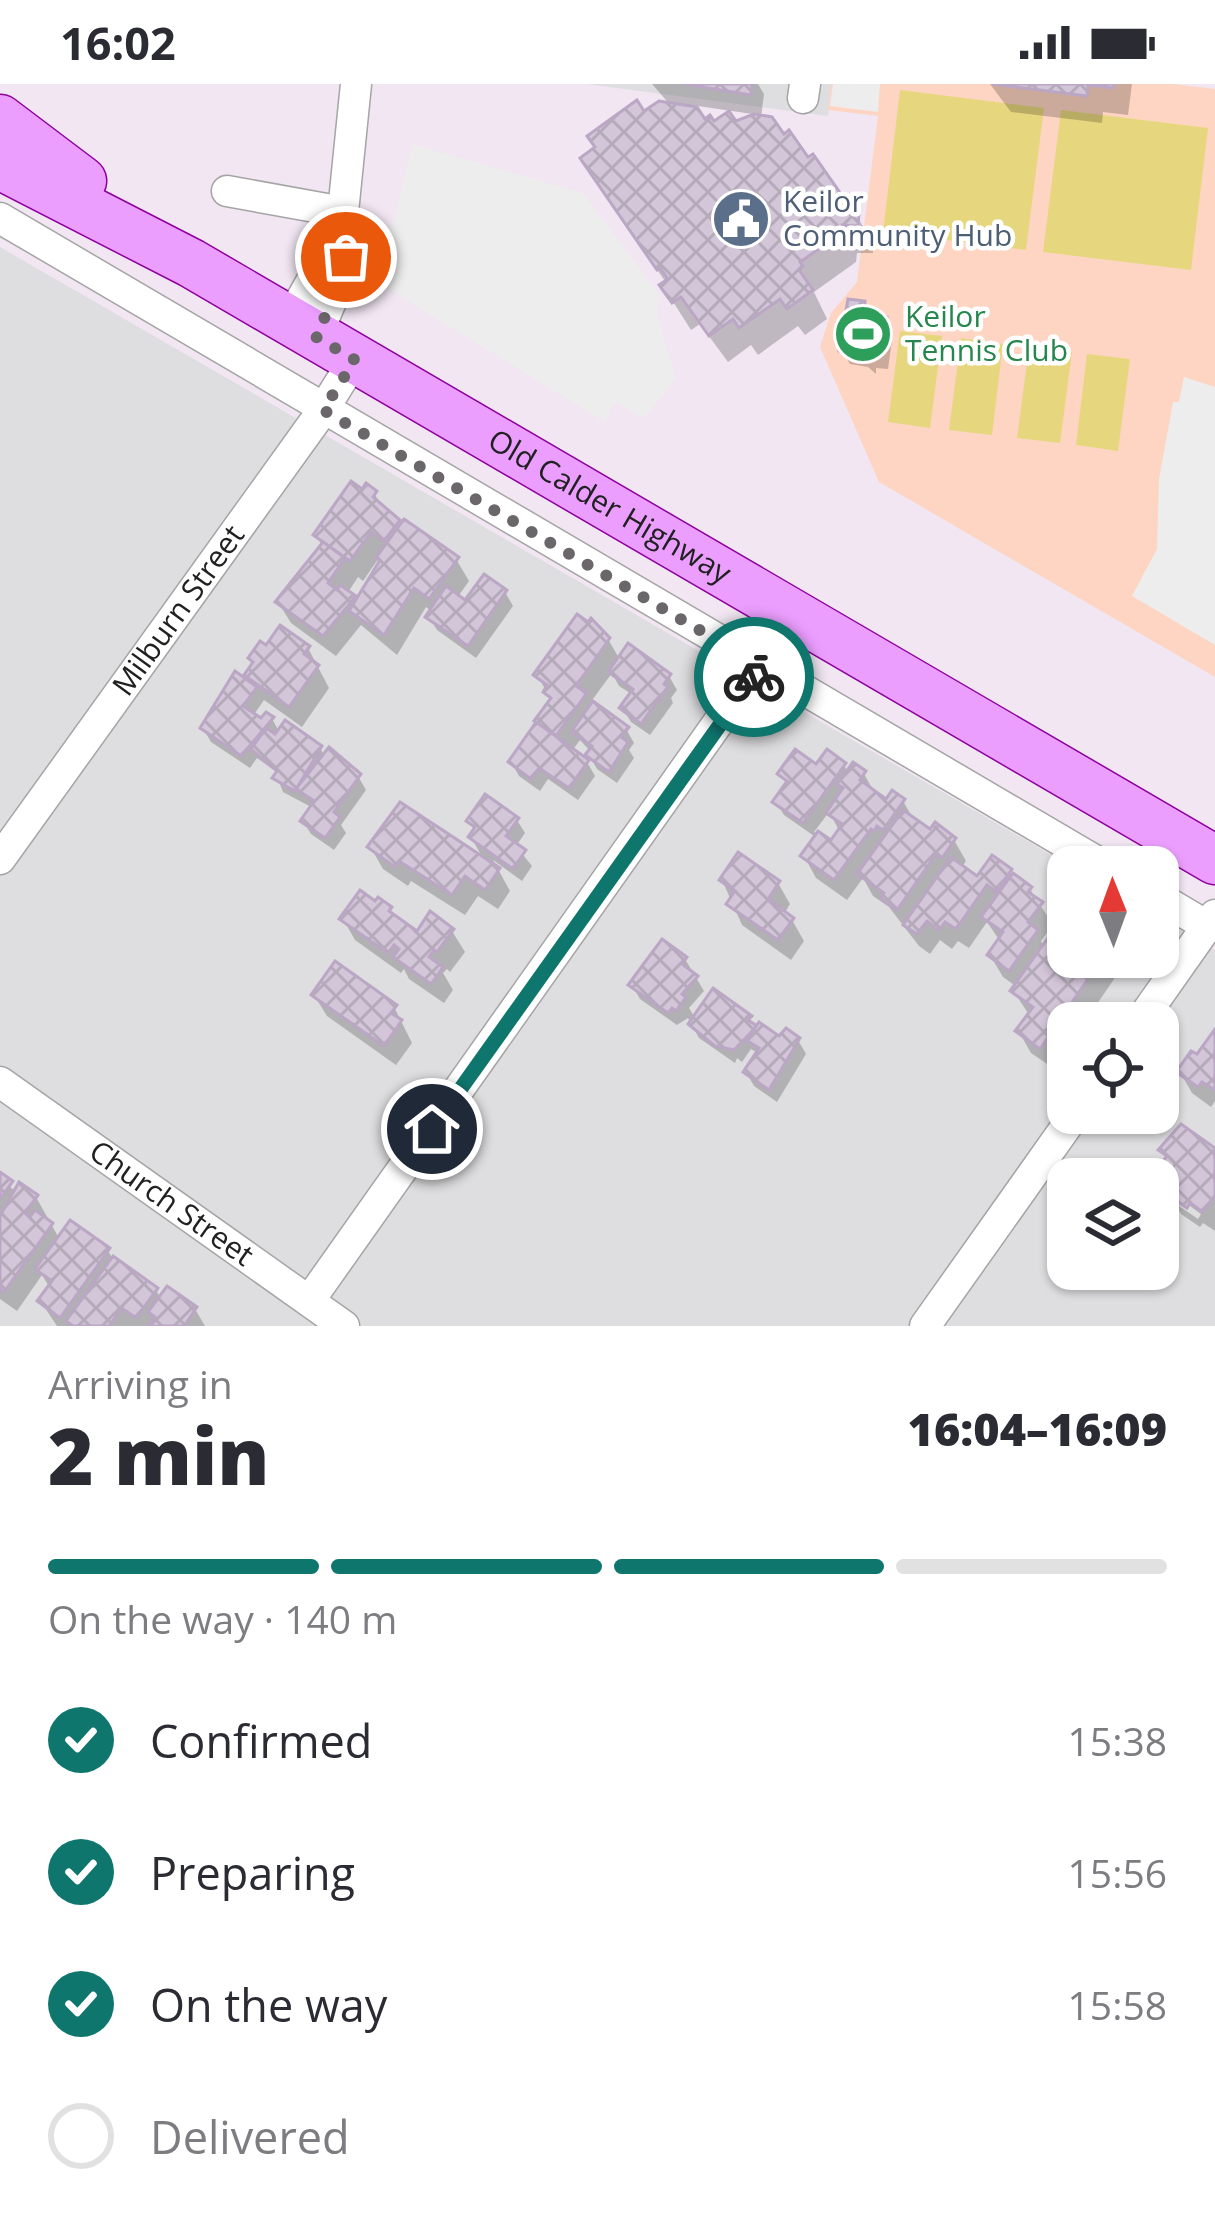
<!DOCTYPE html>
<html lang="en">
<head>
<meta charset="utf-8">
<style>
  :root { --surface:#fff; --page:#f7f7f7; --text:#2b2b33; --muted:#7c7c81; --line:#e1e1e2; --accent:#0f766e }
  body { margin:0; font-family:"Open Sans",sans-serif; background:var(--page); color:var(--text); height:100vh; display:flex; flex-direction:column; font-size:45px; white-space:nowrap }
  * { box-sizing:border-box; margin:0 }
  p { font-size:39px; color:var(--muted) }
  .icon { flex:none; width:66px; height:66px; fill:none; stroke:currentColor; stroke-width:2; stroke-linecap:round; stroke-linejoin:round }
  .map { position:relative; height:1242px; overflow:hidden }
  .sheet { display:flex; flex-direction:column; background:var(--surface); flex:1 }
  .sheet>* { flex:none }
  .needle { width:78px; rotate:359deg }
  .fabs { position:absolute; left:1047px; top:762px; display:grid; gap:24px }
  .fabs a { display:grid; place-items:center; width:132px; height:132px; border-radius:24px; background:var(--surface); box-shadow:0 3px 9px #0004; font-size:60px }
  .pin { position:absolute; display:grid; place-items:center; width:102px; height:102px; color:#fff; margin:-51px; border:6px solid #fff; border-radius:50%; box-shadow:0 3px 12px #0007 }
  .courier { position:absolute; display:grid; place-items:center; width:120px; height:120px; margin:-60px; border:9px solid #0f766e; border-radius:50%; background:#fff; color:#222; box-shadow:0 3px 15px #0007 }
  .headline em { font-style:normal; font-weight:800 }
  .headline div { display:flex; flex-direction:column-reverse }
  .headline { display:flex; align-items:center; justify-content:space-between; height:204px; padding:0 48px }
  h1 { font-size:78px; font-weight:800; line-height:90px }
  .bar { display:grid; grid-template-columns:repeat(4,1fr); gap:18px 12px; align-content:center; height:144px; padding:0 48px }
  .bar i { height:15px; border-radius:9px; background:var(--line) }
  .bar .selected { background:var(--accent) }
  .bar p { grid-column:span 4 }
  ol { padding:0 48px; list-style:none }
  li { display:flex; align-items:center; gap:36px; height:132px }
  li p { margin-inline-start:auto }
  li .icon { padding:12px; border-radius:50%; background:var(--accent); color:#fff; stroke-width:4 }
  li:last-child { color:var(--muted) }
  li i { width:66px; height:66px; border:6px solid var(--line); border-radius:50% }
  .status { display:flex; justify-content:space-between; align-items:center; height:84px; padding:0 60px; background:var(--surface); direction:ltr }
  .status svg { height:33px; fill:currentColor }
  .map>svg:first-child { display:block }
  .residential { fill:#dedddf; fill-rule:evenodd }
  .park { fill:#fed5c2 }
  .pitch { fill:#e6d77f }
  .parking { fill:#ededed }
  .shadow { fill:#0003; fill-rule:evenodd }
  .building { fill:url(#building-cross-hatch); stroke:#bba7c5; stroke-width:3 }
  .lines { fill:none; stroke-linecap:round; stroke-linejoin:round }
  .street-casing { stroke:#a5a5a5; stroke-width:33 }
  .primary-casing { stroke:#8e009d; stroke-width:51 }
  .street { stroke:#fff; stroke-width:30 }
  .primary { stroke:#ec9eff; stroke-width:48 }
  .done { stroke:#6a666a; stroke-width:12; stroke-dasharray:0 21.6 }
  .route { stroke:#0f766e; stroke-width:15 }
  .labels { text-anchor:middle; stroke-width:9; stroke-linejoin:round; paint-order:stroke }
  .service-label { font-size:30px; fill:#4e5e75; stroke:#fff; text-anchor:start }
  .leisure-label { font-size:30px; fill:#27864d; stroke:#fff; text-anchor:start }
  .street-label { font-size:30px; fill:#212121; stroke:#fff }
</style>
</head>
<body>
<div class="status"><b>16:02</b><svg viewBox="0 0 49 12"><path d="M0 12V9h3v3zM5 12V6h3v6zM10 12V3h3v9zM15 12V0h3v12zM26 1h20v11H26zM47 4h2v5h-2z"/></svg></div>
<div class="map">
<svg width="1215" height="1242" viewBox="0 0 1215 1242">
  <defs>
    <pattern id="building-cross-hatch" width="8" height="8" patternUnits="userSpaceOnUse" patternTransform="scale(3)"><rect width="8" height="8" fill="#d3c6d9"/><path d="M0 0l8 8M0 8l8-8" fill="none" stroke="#b5aaba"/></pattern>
  </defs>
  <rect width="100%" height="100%" fill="#f1e6f2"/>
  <!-- residential -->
  <g class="residential">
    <path d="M587,0H831L828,32Z"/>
    <path d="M0,163L1072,783H1068V873H1158V833L1215,866V1242H0ZM1068,939H1158V1029H1068ZM1068,1095H1158V1185H1068Z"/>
  </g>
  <!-- park -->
  <path class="park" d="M831,0H1173L1215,5V593L879,398L820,263L831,229L857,198L878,32L828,26Z"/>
  <!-- pitch -->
  <g class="pitch">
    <path d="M900,6L1044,24L1026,166L883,148Z"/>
    <path d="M1061,26L1208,44L1191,186L1043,168Z"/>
    <path d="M900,247L942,252L930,344L888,338Z"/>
    <path d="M961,254L1003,260L992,351L949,346Z"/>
    <path d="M1029,263L1072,268L1060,359L1017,354Z"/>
    <path d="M1087,270L1130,275L1118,367L1076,361Z"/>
  </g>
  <!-- parking -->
  <g class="parking">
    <path d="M833,0H880L878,28L830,22Z"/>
    <path d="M412,60L583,109L660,212L657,232L676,294L644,334L615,318L605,338L377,198L385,153L395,134Z"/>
    <path d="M1184,293L1215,303V561L1132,512L1157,465L1159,395L1173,318H1179Z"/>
  </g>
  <!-- shadow -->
  <g class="shadow">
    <path d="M652,0H758L764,10L761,34L807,77L812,74L850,132H857L873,160V169H857L856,178L814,208L827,235L805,251L798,242L758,271L751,261L728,278L700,240L691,246L663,202L667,200L600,103L644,32L672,23ZM691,21L759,31L734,40L713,42L704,39Z"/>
    <path d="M990,0H1132L1128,31L1103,28L1102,39L1011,28Z"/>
    <path d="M863,220L871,234L885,236L893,249L888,285L876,284V290L868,283L850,280L842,267Z"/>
    <path d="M362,409H374L386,430L401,444L456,475L469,497L457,514L466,520L505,508L513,522L476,574L437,546L429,533L433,528L426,523L397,571L361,541L336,572L291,539L278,518L323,463L316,451ZM381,471L385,473L357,520L347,510L358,493L363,497Z"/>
    <path d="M608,555L620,576L669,592L677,606L671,614L673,619L650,651L631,638L623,625L633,611L619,602L612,589L590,619L626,645L634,659L629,666L634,674L617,699L587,678L595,692L578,716L548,695L540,707L519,692L511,678L552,617L537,591ZM580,656L591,668L589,671L597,685L572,667Z"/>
    <path d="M308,564L329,604L302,643L264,616L253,632L262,638L272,635L280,649L320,664L325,673L358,692L366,706L341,741L346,749L334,766L311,750L303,737L313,724L283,708L275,687L257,674L250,684L211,658L203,644L236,592L256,606L248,592Z"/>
    <path d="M844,681L848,689L864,690L876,711L887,719L903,717L915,738L931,749L954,756L966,777L961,784L978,796L1009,787L1030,805L1053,841L1041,857L1045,864L1068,831V873H1122L1125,879L1084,939H1068V963L1053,984L1031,969L1019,948L1030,932L1014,908L1017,903L1003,893L990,871L1000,857L987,838L969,864L958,857L952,865L940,856L930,870L919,862L889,823L873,812L863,794L847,816L816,794L804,772L817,754L784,731L776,718L787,701L780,690ZM829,728L840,748L831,760L814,748Z"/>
    <path d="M517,736L525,749L516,762L532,782L522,797L493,776L510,807L498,825L478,812L465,831L411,797L408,802L383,785L371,764L485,778L471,753L475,748L469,737Z"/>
    <path d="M722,796L778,799L790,820L784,830L792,836L804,857L791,876L742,841Z"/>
    <path d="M390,825L396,835L418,851L452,847L465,868L450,888L447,885L443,889L453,906L444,919L409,895L404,885L401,889L355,856L343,835Z"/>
    <path d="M685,875L704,907L689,924L695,934H749L757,947L780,957L798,956L806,970L777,1018L754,1002L746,988L759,970L751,965L742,978L737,974L735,979L699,954L688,934L677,941L640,915L632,901Z"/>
    <path d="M314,911L394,923L412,959L396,981L327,932Z"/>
    <path d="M1215,951V1017L1211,1023L1192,1009L1180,988L1197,974Z"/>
    <path d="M1162,1066L1215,1067V1147L1203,1139L1200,1143L1181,1130L1175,1119L1167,1130L1158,1124V1095H1139L1163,1093L1167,1076ZM1172,1109L1201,1130L1198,1135L1172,1117Z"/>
    <path d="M0,1091L16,1109L36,1113L60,1156L108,1167L113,1175L156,1206L161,1215L195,1225L205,1242H57L41,1218L50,1204L42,1191L17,1227L0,1215Z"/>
  </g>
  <!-- building -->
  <g class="building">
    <path d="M684,0H752L751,11Z"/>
    <path d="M992,0H1114L1113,4L1088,1L1087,12Z"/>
    <path d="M637,16L644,27L659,17L697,23L705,35L710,31L714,37L729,27L736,37L754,30L772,33L784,50L789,46L808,73L813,70L843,113L839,115L843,128L859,129L858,142L842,141V149L800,178L803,182L799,186L813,206L787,225L780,215L739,244L733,235L709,252L681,213L672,219L659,201L668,195L660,184L657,186L580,74L595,63L587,52Z"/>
    <path d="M848,215L865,217L864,230L887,233L881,272L870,271L869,277L861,276L862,270L839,267Z"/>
    <path d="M351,397L362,405L366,399L377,407L373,413L400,436L384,457L371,448L350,477L313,451Z"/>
    <path d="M404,435L459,473L429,515L414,504L384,551L349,527L380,476L376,474Z"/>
    <path d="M323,458L345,474L328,499L337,506L340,501L356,512L323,552L275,518Z"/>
    <path d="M484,490L507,506L468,562L425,533L446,502L465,516Z"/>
    <path d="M577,530L588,538L591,534L610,554L576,602L587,609L556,652L534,637L551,614L543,608L547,601L533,591Z"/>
    <path d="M280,541L310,562L304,570L319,581L289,623L244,591L253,578L248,574L260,557L266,561Z"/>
    <path d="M628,559L671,590L664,600L668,603L641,640L619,624L633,605L608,588Z"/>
    <path d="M235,587L257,603L243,622L261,634L266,628L274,633L241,672L200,644Z"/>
    <path d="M593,617L629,643L621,653L628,658L609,688L585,671L592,662L571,648Z"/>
    <path d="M285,636L322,662L295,707L272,694L277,687L251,665L266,644L275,650Z"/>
    <path d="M536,638L589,676L569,704L539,684L531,695L508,678Z"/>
    <path d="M329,663L361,690L334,728L340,733L325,754L300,737L314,717L296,705Z"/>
    <path d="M795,665L816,680L827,665L846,679L803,739L772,718L787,697L777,690Z"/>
    <path d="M853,678L866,687L860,696L886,715L892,706L905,715L883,746L877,742L874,747L871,745L834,796L800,772L818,747L831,756L842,740L826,729L843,704L837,700Z"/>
    <path d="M485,710L519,734L506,752L526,766L513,785L468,753L475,743L466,737Z"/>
    <path d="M400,718L500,784L485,806L465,792L452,811L399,777L395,783L367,763Z"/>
    <path d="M903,726L930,745L935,738L956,754L942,774L936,770L897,826L881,814L884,809L857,790Z"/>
    <path d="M738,768L780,797L768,815L794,834L778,856L726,820L735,807L719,796Z"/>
    <path d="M992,771L1012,785L996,808L987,801L956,845L945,838L939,846L927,837L917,850L903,841L951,773L977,792Z"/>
    <path d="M1013,789L1032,803L1028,808L1043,818L1028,838L1038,846L1009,887L987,871L1003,848L981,833Z"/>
    <path d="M360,806L375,817L378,813L392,823L389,827L417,847L430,827L454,845L437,868L434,866L429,873L443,883L431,900L393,873L399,865L394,861L388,869L339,835Z"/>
    <path d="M1068,826V873H1103L1040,965L1015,947L1033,923L1010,907Z"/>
    <path d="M662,855L687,873L682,880L698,892L682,910L686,913L676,927L672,924L668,929L628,901Z"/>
    <path d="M335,877L397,921L391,929L402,936L384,962L311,911Z"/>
    <path d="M713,904L752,932L748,936L757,942L734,966L715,962L688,940Z"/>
    <path d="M759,938L779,952L786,944L800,954L769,1006L743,988L759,964L746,956Z"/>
    <path d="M1215,945V1006L1202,998L1198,1003L1176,988L1191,967L1197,970Z"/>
    <path d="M1181,1040L1215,1064V1111L1203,1128L1190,1119L1187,1124L1166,1109L1169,1104L1162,1100L1158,1106V1095H1135L1147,1078L1162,1089L1165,1085L1160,1081L1167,1072L1158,1066Z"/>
    <path d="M0,1088L13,1097L0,1115Z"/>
    <path d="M19,1098L38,1111L25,1129L30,1133L35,1126L53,1139L4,1208L0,1205V1132Z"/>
    <path d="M70,1136L110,1164L60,1234L37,1217L52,1197L35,1185Z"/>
    <path d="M113,1172L158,1204L136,1234L122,1224L109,1242H73L66,1237Z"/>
    <path d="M167,1202L197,1223L184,1242H148L155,1233L148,1228Z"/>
  </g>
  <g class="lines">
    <!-- street casing -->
    <g class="street-casing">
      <g id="street">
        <path d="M803,14L805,0"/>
        <path d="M227,107L343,128"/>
        <path d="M0,134L1106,783"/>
        <path d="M289,237L324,175L338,139"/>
        <path d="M316,253L341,194L348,162L343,128L356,0"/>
        <path id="s1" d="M0,775L323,326L354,276"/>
        <path d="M1158,813L1207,842"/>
        <path d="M1139,939L1215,831"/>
        <path id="s2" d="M0,998L344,1242"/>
        <path d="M309,1217L795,530"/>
        <path d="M925,1242L1076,1029"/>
      </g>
    </g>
    <!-- primary casing -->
    <g class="primary-casing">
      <g id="primary">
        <path d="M0,35L82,97"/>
        <path id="s3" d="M0,81L191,179L1215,776"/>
      </g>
    </g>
    <!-- street -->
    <use href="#street" class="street"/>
    <!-- primary -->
    <use href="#primary" class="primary"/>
  </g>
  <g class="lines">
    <!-- done -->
    <path class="done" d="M346,173L338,203L316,253L355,276L323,326L761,582L754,593"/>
    <!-- route -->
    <path class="route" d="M432,1045L754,593"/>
  </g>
  <!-- icons -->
  <defs>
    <g id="civic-disc" transform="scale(3)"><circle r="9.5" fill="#5c6f8a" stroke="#fff"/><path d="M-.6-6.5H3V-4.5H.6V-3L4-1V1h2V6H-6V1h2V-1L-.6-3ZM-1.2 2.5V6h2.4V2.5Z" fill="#fff"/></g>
    <g id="stadium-disc" transform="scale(3)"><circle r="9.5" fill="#2e9e5b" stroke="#fff"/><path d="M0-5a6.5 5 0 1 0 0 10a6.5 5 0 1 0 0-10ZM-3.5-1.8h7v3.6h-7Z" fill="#fff"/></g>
  </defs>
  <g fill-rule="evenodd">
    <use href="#civic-disc" x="741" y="135"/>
    <use href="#stadium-disc" x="863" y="250"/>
  </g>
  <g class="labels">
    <!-- service labels -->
    <g class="service-label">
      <text x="783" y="128">Keilor<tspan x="783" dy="34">Community Hub</tspan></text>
    </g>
    <!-- leisure labels -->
    <g class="leisure-label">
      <text x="905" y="243">Keilor<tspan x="905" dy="34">Tennis Club</tspan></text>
    </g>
    <!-- street labels -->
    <g class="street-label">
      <text dy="10" stroke="none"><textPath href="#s3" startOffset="699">Old Calder Highway</textPath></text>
      <text dy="10" stroke="none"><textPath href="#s1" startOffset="306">Milburn Street</textPath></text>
      <text dy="10" stroke="none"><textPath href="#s2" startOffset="210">Church Street</textPath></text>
    </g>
  </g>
</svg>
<div class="fabs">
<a><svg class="needle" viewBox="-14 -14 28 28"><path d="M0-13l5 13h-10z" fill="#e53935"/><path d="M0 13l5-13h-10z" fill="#7c7c81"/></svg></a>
<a><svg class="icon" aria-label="locate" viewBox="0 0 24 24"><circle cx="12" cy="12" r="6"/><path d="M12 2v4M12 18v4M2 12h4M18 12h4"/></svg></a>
<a><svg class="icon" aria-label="layers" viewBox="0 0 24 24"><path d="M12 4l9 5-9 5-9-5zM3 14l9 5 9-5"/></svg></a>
</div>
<div class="pin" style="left:346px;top:173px;background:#ea580c"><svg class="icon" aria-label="bag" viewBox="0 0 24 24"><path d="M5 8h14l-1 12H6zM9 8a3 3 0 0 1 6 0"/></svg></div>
<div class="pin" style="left:432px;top:1045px;background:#1f2937"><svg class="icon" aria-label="home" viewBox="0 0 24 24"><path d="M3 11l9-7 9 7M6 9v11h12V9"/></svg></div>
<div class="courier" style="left:754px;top:593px"><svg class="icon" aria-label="bike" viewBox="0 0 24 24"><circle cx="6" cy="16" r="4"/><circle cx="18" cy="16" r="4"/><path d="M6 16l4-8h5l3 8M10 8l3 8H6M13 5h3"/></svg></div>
</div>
<section class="sheet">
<div class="headline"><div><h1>2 min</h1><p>Arriving in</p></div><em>16:04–16:09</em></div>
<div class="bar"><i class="selected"></i><i class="selected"></i><i class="selected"></i><i></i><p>On the way · 140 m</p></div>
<ol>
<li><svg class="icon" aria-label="check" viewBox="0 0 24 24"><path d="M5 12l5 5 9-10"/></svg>Confirmed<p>15:38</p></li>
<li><svg class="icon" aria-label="check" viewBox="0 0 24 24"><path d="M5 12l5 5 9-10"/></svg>Preparing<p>15:56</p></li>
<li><svg class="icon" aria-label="check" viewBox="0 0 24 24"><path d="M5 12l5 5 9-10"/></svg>On the way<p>15:58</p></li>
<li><i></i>Delivered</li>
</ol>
</section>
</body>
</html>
